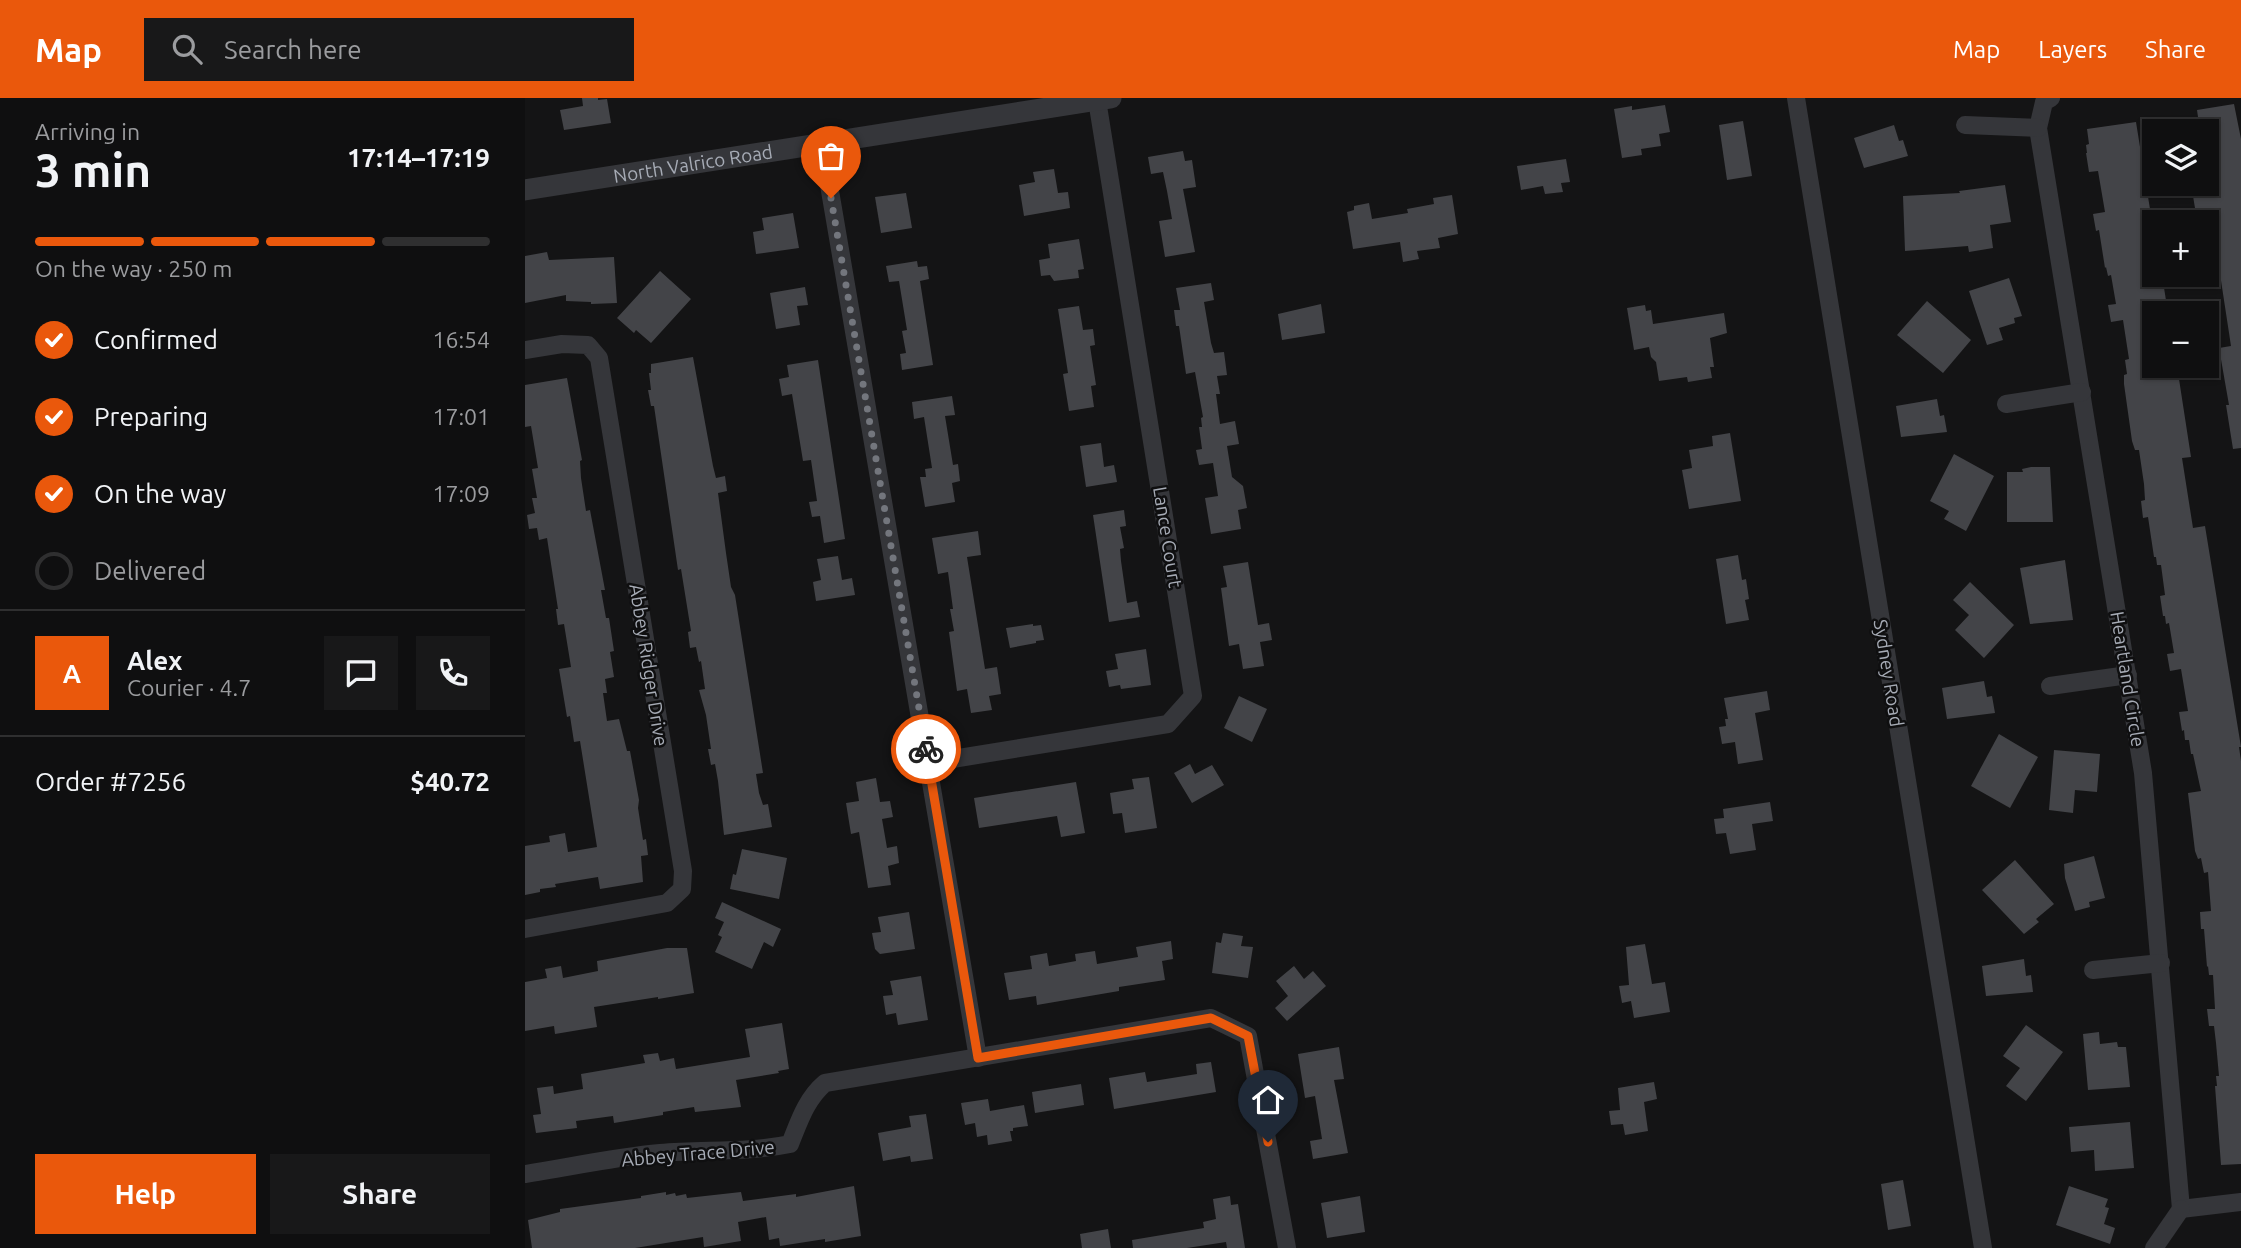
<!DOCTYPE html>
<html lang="en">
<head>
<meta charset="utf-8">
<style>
  :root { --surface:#0f0f10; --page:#181819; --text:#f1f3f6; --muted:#9b9c9f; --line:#2f2f30; --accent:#ea580c }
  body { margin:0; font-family:Ubuntu,sans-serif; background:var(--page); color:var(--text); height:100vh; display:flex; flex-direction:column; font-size:26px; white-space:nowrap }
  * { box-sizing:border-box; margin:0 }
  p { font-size:23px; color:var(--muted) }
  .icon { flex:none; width:38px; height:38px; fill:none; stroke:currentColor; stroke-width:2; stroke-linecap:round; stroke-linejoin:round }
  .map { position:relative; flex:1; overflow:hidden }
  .details { display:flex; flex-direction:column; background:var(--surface); width:525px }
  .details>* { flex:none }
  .controls { position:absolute; left:1617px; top:21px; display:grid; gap:14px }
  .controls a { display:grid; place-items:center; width:77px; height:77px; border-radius:0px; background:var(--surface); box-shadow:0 2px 5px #0004,0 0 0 2px var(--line); font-size:35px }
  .pin { position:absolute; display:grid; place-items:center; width:60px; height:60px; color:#fff; margin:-72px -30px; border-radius:50% 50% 50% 0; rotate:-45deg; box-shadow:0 0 7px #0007 }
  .pin .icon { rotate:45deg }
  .courier { position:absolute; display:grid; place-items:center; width:70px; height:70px; margin:-35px; border:5px solid #ea580c; border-radius:50%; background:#fff; color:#222; box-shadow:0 2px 9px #0007 }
  .overview em { font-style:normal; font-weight:600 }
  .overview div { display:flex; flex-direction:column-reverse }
  .overview { display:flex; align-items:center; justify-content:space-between; height:119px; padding:0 35px }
  h1 { font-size:46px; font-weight:600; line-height:52px }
  .bar { display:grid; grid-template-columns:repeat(4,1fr); gap:10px 7px; align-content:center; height:84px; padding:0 35px }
  .bar i { height:9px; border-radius:5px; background:var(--line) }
  .bar .selected { background:var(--accent) }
  .bar p { grid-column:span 4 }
  .line { display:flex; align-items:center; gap:18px; padding:0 35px; border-top:2px solid var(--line) }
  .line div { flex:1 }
  .round { display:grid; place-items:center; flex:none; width:74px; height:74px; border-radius:0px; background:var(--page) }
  ol { padding:0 35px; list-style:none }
  li { display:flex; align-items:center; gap:21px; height:77px }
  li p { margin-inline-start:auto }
  li .icon { padding:7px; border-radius:50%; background:var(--accent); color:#fff; stroke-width:4 }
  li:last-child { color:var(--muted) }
  li i { width:38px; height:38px; border:4px solid var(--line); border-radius:50% }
  .primary-button { display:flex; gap:14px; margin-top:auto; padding:14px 35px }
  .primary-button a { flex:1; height:80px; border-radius:0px; background:var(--accent); color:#fff; font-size:28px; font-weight:600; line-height:80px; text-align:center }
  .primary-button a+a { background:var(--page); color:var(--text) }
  header { display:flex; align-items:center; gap:42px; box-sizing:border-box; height:98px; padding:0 35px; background:var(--accent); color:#fff }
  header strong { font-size:33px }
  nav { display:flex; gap:38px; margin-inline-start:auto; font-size:24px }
  .search { width:490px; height:63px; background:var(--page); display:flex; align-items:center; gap:18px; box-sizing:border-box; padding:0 24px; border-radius:0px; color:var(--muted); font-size:26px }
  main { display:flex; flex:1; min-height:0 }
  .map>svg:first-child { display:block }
  .building { fill:#434448 }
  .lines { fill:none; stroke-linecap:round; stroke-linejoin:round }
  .minor { stroke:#35363a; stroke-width:18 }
  .tertiary { stroke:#35363a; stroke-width:21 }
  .done { stroke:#73767d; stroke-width:7; stroke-dasharray:0 12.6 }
  .route { stroke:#ea580c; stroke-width:9 }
  .labels { text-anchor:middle; stroke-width:5; stroke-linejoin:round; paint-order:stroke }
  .street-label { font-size:19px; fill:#a6abb5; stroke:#0f0f10 }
</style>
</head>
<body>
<header>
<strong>Map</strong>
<div class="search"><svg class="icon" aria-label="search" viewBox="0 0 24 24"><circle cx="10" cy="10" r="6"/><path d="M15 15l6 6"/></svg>Search here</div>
<nav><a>Map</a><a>Layers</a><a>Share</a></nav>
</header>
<main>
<section class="details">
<div class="overview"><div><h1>3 min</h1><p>Arriving in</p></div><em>17:14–17:19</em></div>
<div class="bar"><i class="selected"></i><i class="selected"></i><i class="selected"></i><i></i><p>On the way · 250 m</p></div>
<ol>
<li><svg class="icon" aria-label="check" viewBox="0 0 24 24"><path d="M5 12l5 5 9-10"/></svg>Confirmed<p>16:54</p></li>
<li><svg class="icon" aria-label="check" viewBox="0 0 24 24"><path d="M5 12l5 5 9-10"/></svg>Preparing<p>17:01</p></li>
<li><svg class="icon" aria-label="check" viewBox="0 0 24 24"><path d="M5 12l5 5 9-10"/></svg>On the way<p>17:09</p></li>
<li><i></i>Delivered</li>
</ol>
<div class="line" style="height:126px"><b class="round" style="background:var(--accent);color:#fff">A</b><div><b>Alex</b><p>Courier · 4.7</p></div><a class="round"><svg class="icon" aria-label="chat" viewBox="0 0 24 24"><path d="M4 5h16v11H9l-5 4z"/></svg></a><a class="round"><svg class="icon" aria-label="phone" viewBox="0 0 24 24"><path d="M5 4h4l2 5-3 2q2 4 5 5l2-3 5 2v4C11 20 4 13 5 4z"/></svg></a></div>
<div class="line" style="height:91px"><div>Order #7256</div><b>$40.72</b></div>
<div class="primary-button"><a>Help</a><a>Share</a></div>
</section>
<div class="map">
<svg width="1716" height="1150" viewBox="0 0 1716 1150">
  <rect width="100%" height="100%" fill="#141415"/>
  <!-- building -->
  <g class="building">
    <path d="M57,0H73V2L82,1L86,25L39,32L35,12L58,8Z"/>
    <path d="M1709,6L1716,41V350L1708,351L1701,307H1704L1694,250L1706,248L1695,176L1682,178V114L1671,116L1666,86H1682V33H1675L1672,12Z"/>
    <path d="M1140,7L1145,34L1134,36L1136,48L1116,51L1117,57L1097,60L1089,11L1107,8V12Z"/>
    <path d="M1218,23L1227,78L1202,82L1194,27Z"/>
    <path d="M1611,24L1629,136V177H1637L1643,215H1629V268H1652L1666,359L1657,360L1668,430L1680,428L1716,649H1714L1716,663V1066L1696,1067L1690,988H1692L1691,978H1694L1691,945L1689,928H1684L1682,911H1690L1688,877H1684L1683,868L1682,869L1679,831H1676L1675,814L1686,813L1683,774L1679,775L1676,760L1673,761L1670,753L1663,695L1676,693L1668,656H1666L1664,642H1660L1659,632L1657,633L1654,614L1663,613L1656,571L1645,573L1642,556L1649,555L1644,525L1641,526L1640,518H1638L1635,498L1640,497L1636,467H1632L1631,459H1629L1623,419L1618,420L1616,403L1620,402L1619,386L1614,352H1610L1607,343L1599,286V277L1602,276L1600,262L1604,261L1598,222L1586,224L1583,207L1591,206L1586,177L1583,178L1581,169L1580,170L1574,132L1571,133L1568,116L1580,114L1573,73L1564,74L1561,55H1562L1561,47L1564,46L1562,31Z"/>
    <path d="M1369,27L1374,43L1378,42L1383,58L1339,70L1329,40Z"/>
    <path d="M658,53L660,63L667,62L671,89L658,91L670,154L640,159L634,123L647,121L642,93L638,74L626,76L623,59Z"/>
    <path d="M1041,61L1045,84L1036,85L1038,94L1020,96L1018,88L996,92L992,68Z"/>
    <path d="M529,71L533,95L543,94L545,110L499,118L494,87L510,84L508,74Z"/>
    <path d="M1480,87L1486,124L1465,127L1468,150L1444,154L1443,148L1380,153L1378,98L1435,95L1434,93Z"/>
    <path d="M381,95L387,130L356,135L350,99Z"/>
    <path d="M927,97L933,136L913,140L915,150L892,153L894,161L878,164L875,144L828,151L822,114L829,112V108L844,105L847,121L883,115L882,111L909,106L908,100Z"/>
    <path d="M268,115L274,150L231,156L228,134L239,132L237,120Z"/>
    <path d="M554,141L559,171L553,172L554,180L529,183L525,177L516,178L514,162L525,160L523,146Z"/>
    <path d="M22,154L24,162L89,159L92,205L66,206V204L41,203V197L0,205V158Z"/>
    <path d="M392,163L393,169L402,168L404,181L395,183L408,267L377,272L375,256L381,255L377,233L382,232L374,183L364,184L361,168Z"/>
    <path d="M135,173L166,201L126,245L111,232L109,235L92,220Z"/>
    <path d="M1484,180L1497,218L1489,220L1490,225L1474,230L1478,242L1462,247L1444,193Z"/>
    <path d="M686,185L689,202L679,204L686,245L689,255L699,254L702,277L692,278L695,296H691L695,326L710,323L714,346L702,348L707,379L718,388L722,410L713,412L716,431L686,436L680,400L693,398L688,365L674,367L671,352L677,351L674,329H677L676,320L678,319L670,274L661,276L654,228H651L649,212H655L651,190Z"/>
    <path d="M280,189L283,207L272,208L275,227L251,231L245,195Z"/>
    <path d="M1402,203L1446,242L1418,275L1372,237Z"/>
    <path d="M796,206L800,235L757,242L753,216Z"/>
    <path d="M1120,207L1121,213L1126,212L1128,226L1199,215L1202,235L1185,240L1189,269H1185L1187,280L1163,284L1162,279L1134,283L1131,264L1126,259L1124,249L1109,252L1102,210Z"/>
    <path d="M554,208L558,232L568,231L570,247L565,248L571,287L566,288L569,309L544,313L538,276L543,275L533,211Z"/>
    <path d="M168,259L188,368L191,380L200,378L202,393L193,395L201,455L206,489L210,497L238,675L231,676L234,695L238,707L243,706L247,729L199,737L193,683L190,666L186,667L183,651H186L181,617L174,592L180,591L176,563L174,564L171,549L165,550L163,534L166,533L156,471L153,472L129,308H126L123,292H126L124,275H126V266Z"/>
    <path d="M293,262L320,441L299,445L295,418L287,419L284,404L292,403L286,362L278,363L267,296L257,298L254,281L264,279L262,267Z"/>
    <path d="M42,280L57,362L55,363L56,380L61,413L65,412L80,492H76L81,520H84L89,553L85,554L89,579L80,581L82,595H78L82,623L94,621L102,653H105L114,702L113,710L118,742L121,741L123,757L116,758L118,784L75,791L73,779L30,786L31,789L15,791V794L0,797V748L25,744L24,738L40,735L43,754L72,749L55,643L49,644L45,618L42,619L34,571L46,569L39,526L33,527L31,511H33L22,440L14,442L12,430L4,431L2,417L10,415L7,400H12L7,371L13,370L6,328L0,329V287Z"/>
    <path d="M427,298L430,317L420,318L428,367L433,366L435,383L427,385L430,404L400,409L395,379H401L400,371L407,370L399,319L389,321L387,304Z"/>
    <path d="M1412,301L1415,318L1419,317L1422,334L1376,339L1371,308Z"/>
    <path d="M1205,335L1216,403L1164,411L1157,372L1167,370L1164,352L1188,348L1187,338Z"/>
    <path d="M576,345L579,369L589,367L592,384L561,389L555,348Z"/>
    <path d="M1429,356L1469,378L1441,433L1419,421L1424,413L1405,403Z"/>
    <path d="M1506,369H1525L1528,424H1482V374H1498L1497,371Z"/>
    <path d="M599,412L601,428L595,429L599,450L595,451L596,463L602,505L612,503L615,519L584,524L568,417Z"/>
    <path d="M453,433L456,457L442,459L460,571L472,569L476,596L464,598L467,612L446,615L442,591L432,593L424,534L429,533L425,511H428L423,474L413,476L407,440Z"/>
    <path d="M1213,457L1217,482L1221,481L1224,501L1220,502L1224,522L1201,526L1191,461Z"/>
    <path d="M313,458L317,482L327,480L330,497L291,503L288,484L296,482L292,461Z"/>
    <path d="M1540,462L1548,522L1505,526L1495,470Z"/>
    <path d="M723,464L733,527L744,525L747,542L735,544L739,568L718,571L714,546L704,548L696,490L702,489L698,468Z"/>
    <path d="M1445,484L1489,527L1459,560L1430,532L1444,517L1428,502Z"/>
    <path d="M508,526V528L516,527L519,542L511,543V545L485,550L481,530Z"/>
    <path d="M621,551L626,587L596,591L595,587L584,589L581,573L593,571L590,556Z"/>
    <path d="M1459,583L1462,599L1467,598L1470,615L1422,621L1417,590Z"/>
    <path d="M1242,593L1245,612L1230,615L1238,662L1213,666L1210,644L1197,646L1194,629L1201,628L1200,621H1203L1199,600Z"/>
    <path d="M714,598L742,611L727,644L699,630Z"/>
    <path d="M1474,636L1513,659L1485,710L1446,688Z"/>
    <path d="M1529,652L1575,656L1572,694L1550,692L1548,715L1524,712Z"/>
    <path d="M665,666L670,676L687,667L699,687L667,705L649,675Z"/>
    <path d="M624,679L632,730L600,735L597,715L588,716L585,695L609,691L607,681Z"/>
    <path d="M351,680L355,704L365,703L368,719L357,721L362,750L372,748L374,765L363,768L366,787L343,790L334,734L326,736L321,705L334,703L331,684Z"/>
    <path d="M551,684L560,735L536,739L532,718L454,730L449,700Z"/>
    <path d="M1245,704L1248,723L1227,726L1231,752L1205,756L1201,735L1191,736L1189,721L1199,720L1198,711Z"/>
    <path d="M217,751L262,760L254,801L205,791L208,776L211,777Z"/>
    <path d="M1569,758L1580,800L1564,804L1565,809L1550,813L1540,780L1539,766Z"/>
    <path d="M1490,762L1529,806L1511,821L1514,824L1499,836L1457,792Z"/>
    <path d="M197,804L256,831L248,849L239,844L227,871L190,854L197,839L193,837L199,824L190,820Z"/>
    <path d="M384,814L390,851L355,856L350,851L347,835L356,834L353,819Z"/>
    <path d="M698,835L718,838L716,848L728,849L723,880L687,875L691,844L696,845Z"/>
    <path d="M646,843L648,861L637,863L640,882L594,889V893L512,907L511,898L484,902L479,875L507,871L505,858L522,855L524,868L551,863L550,856L570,853L572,866L613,859L611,849Z"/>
    <path d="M1120,846L1127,886L1140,884L1145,914L1109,920L1106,903L1097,905L1094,888L1104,887L1101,849Z"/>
    <path d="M142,850H162L169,895L133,901V899L69,909L72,929L30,936L29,928L0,933V884L22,880L20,871L36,868L38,880L73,873L72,863Z"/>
    <path d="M1499,861L1501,878L1506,877L1508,894L1461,898L1457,868Z"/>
    <path d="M769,868L779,881L788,873L801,888L762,923L750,910L763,898L751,883Z"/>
    <path d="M396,878L403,922L373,927L371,915L361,917L358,898L368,897L365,883Z"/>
    <path d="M257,925L264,971L253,973L254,975L211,982L216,1009L170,1014L169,1009L138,1014V1017L89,1025L88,1018L51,1023L52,1030L11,1035L8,1017L16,1016L12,990L28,988L29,996L58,991L56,976L120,965L118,957L133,955L135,963L149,960L151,971L225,959L220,931Z"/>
    <path d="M1501,927L1538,954L1501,1003L1481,988L1495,970L1478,958Z"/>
    <path d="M1574,934L1575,946L1592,944L1593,949H1601L1605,989L1563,992L1558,936Z"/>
    <path d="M814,949L819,981L809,982L823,1055L788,1061L785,1043L797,1041L790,998L780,1000L773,956Z"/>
    <path d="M686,964L691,994L589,1011L584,980L620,974L622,984L672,976L671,966Z"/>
    <path d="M1129,984L1132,1001L1119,1004L1123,1033L1100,1037L1098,1026L1086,1027L1084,1013L1095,1012L1093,990Z"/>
    <path d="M556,986L559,1007L510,1015L507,994Z"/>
    <path d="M463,1001L465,1013L499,1007L503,1028L488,1030V1033H485L487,1043L463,1047L462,1037L452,1039L450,1025L440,1027L436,1005Z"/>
    <path d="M401,1016L408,1061L386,1064L385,1058L358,1063L353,1035L386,1029L384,1018Z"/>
    <path d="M1605,1024L1609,1070L1570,1073L1569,1052L1546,1054L1544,1029Z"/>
    <path d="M1378,1082L1386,1128L1363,1132L1356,1086Z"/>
    <path d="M329,1088L336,1138L300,1144V1141L255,1148L254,1140L244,1142L241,1119L213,1124L216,1143L179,1149L178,1139L110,1150H7L3,1122L35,1114V1111L116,1100V1098L141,1094V1097L150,1095L151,1098L161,1096L162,1100L216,1094L218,1103L271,1096V1099Z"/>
    <path d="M1544,1088L1583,1101L1580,1109L1584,1110L1579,1126L1590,1130L1585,1146L1531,1127Z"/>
    <path d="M705,1098L706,1107L713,1106L720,1150H702L701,1144L662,1150H608L607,1142L679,1130L678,1124L691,1121L688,1101Z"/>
    <path d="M835,1098L840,1134L802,1140L796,1105Z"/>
    <path d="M583,1131L586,1150H557L555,1136Z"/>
  </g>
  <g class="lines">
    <!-- minor -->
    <g class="minor">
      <path d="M1271,0L1458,1150"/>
      <path d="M1526,0L1519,4L1513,30L1618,675L1656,1111"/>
      <path d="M1440,27L1513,30"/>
      <path d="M297,46L453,960"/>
      <path d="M0,252L37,246L63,247L74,260L158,773L157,791L142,805L0,831"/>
      <path d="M1481,306L1557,294"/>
      <path d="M1525,588L1603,577"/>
      <path d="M403,665L643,626L668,598L572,2"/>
      <path d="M1568,872L1636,865"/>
      <path d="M0,1076C45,1069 90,1059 135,1055C178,1051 222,1055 265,1046C274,1024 281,1001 300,985L686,920L723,938L762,1150"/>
      <path d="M1656,1111L1716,1104"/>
      <path d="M1629,1150L1656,1111"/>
    </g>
    <!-- tertiary -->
    <path class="tertiary" id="s1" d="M0,92L586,0"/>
  </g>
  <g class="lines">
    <!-- done -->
    <path class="done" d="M306,100L401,651"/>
    <!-- route -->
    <path class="route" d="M401,651L453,960L686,920L723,938L743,1044"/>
  </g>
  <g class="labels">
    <!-- street labels -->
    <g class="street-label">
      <text dy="7" stroke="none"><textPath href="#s1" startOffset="170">North Valrico Road</textPath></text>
      <text transform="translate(643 439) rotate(81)" y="7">Lance Court</text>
      <text transform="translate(124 567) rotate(81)" y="7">Abbey Ridger Drive</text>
      <text transform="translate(1364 575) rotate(81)" y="7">Sydney Road</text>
      <text transform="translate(1603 581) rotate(81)" y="7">Heartland Circle</text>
      <text transform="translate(173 1055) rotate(-5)" y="7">Abbey Trace Drive</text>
    </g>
  </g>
</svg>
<div class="controls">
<a><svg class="icon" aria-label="layers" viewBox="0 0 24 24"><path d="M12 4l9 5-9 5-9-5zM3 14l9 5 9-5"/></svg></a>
<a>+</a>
<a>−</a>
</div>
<div class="pin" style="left:306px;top:100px;background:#ea580c"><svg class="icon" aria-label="bag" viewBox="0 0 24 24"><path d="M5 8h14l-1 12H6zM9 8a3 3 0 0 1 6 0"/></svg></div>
<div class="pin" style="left:743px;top:1044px;background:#1f2937"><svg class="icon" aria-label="home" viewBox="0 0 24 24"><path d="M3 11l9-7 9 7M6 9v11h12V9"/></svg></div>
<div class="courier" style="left:401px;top:651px"><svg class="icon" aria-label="bike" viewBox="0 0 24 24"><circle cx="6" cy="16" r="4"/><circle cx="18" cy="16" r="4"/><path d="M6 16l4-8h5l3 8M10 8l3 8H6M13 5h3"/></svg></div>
</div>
</main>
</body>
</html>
